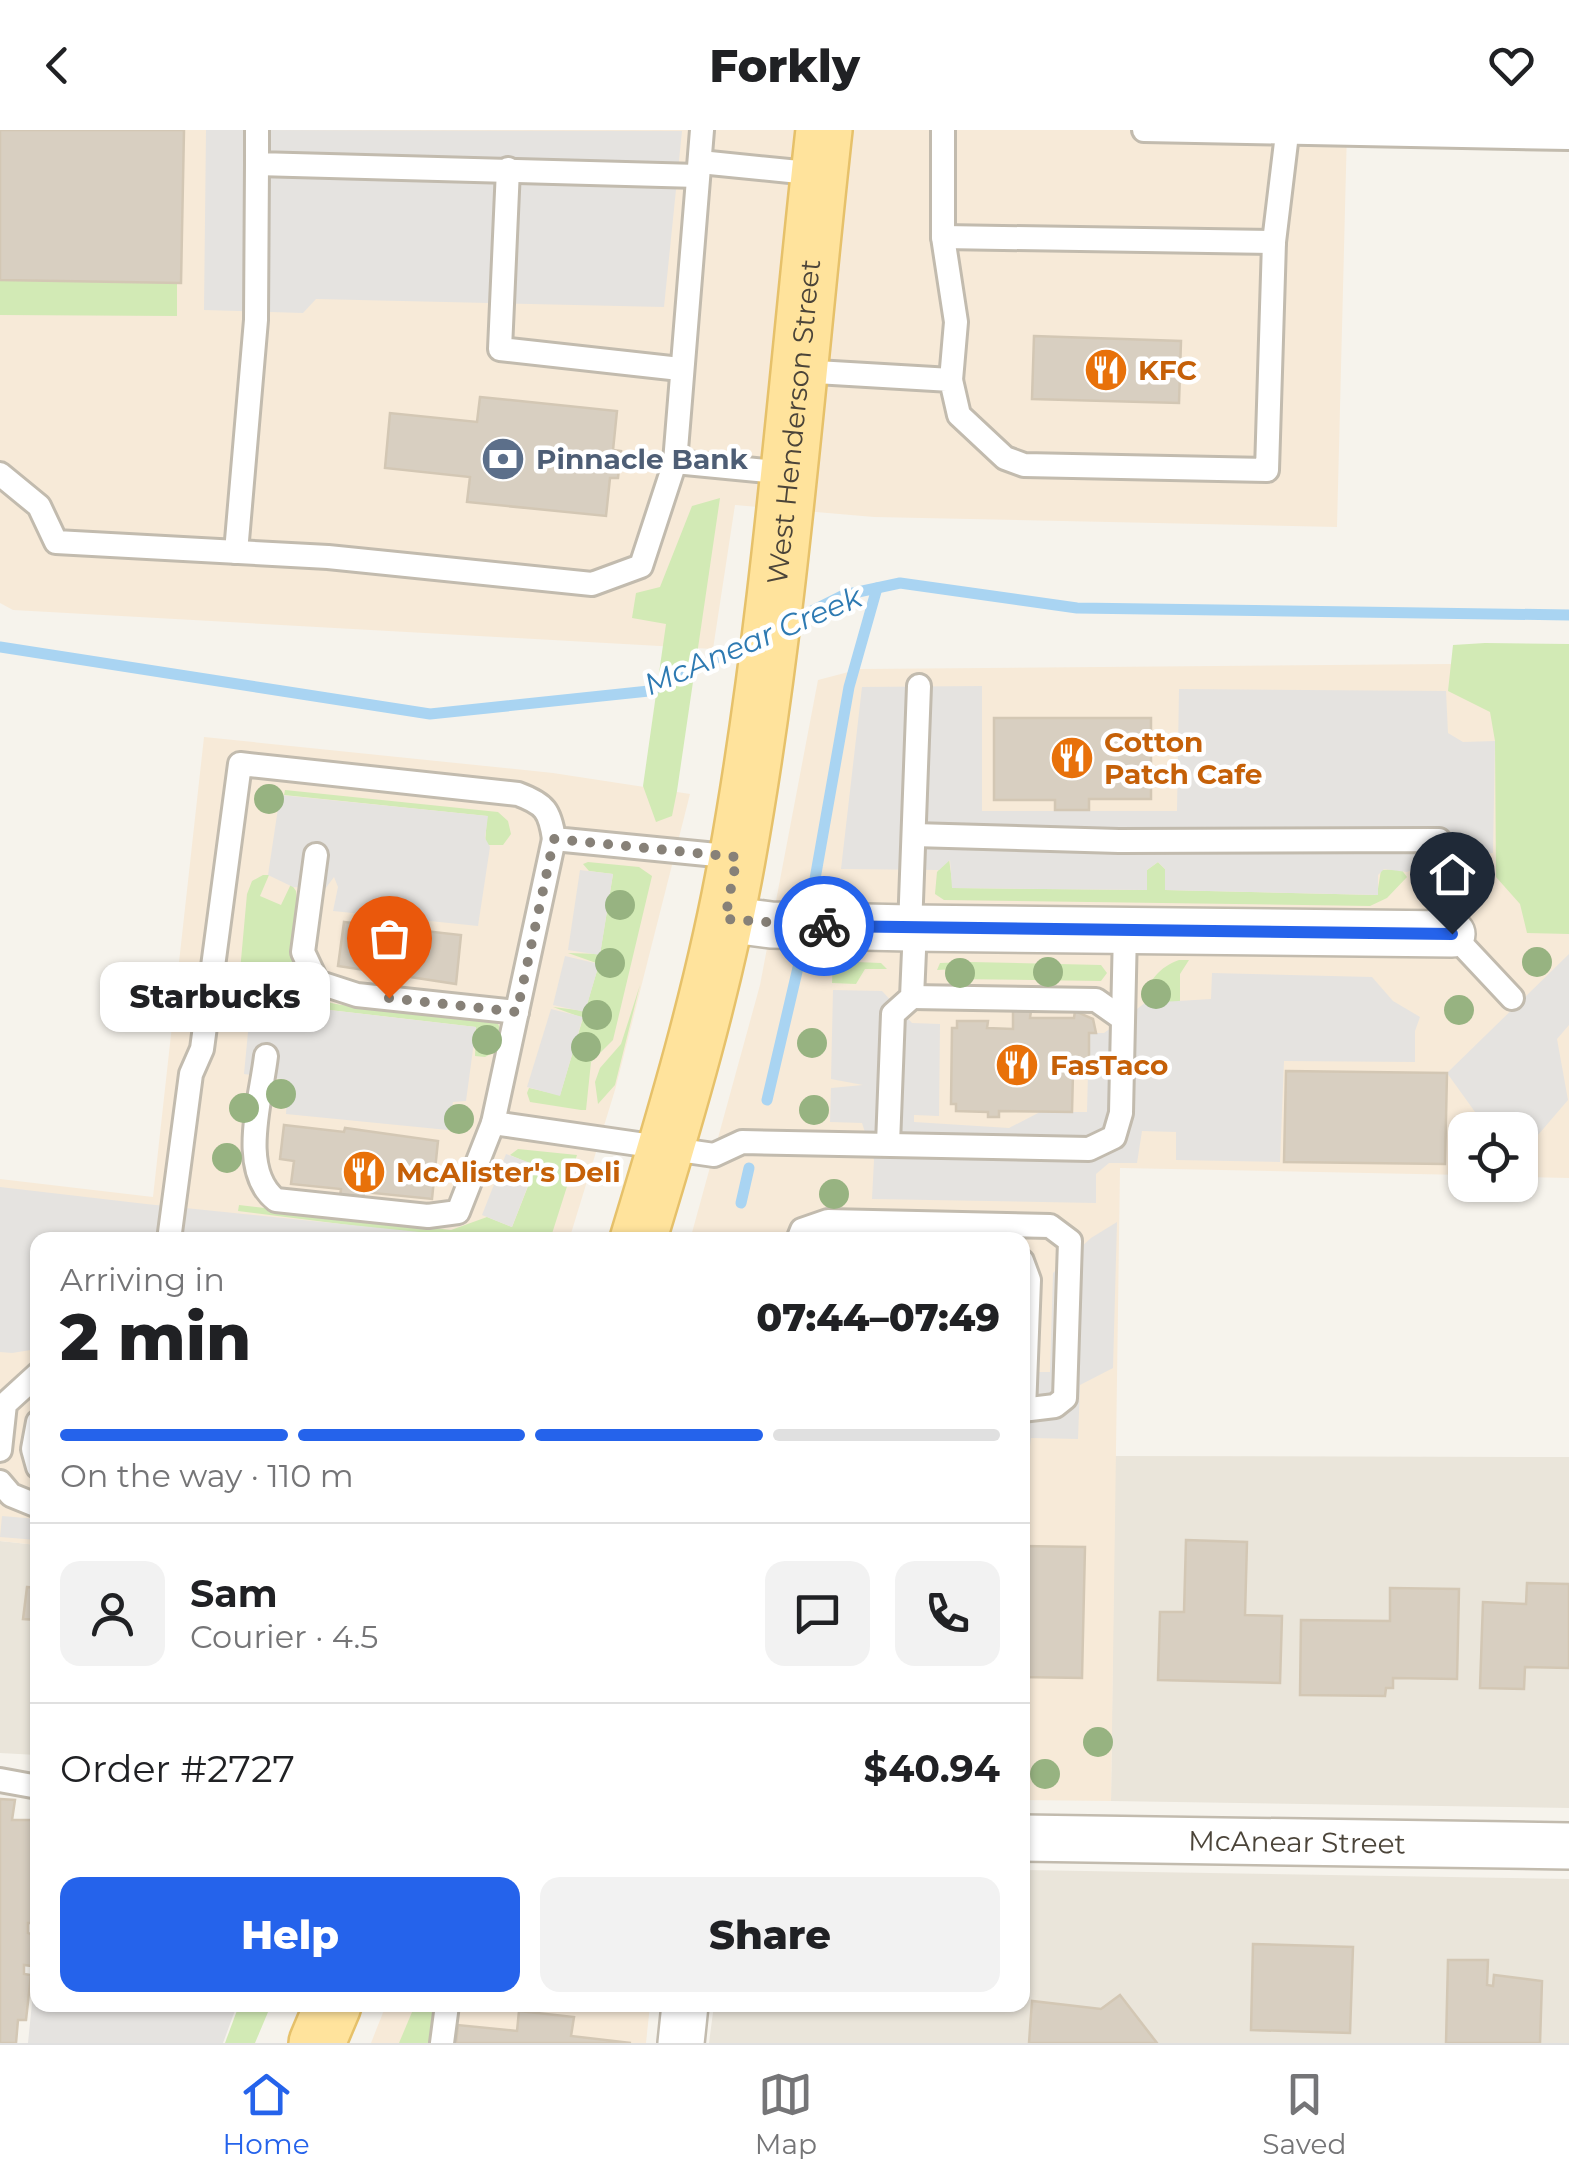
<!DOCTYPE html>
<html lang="en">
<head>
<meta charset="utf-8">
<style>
  :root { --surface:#fff; --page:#f2f2f2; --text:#202124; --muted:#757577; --line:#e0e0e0; --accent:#2563eb }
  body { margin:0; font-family:Montserrat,sans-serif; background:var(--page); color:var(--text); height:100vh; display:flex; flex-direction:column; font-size:38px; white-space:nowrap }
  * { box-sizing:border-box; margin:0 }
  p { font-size:32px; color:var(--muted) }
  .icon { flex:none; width:55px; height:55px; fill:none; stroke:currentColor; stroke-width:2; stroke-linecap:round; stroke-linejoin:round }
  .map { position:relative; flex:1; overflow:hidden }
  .drawer { position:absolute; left:30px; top:1102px; width:1000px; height:780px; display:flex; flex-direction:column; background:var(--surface); border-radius:20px; box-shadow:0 2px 8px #0004 }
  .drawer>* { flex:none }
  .fabs { position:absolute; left:1448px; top:982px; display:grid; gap:20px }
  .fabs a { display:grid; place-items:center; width:90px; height:90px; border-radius:20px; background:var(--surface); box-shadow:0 2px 8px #0004; font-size:50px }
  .pin { position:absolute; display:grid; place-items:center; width:85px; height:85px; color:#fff; margin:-102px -42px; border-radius:50% 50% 50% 0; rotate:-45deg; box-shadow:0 0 10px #0007 }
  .pin .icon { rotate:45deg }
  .courier { position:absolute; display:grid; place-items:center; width:100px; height:100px; margin:-50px; border:8px solid #2563eb; border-radius:50%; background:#fff; color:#222; box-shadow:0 2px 12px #0007 }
  .bubble { position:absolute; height:70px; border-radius:20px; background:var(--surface); box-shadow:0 2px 8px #0004; font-size:32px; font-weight:800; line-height:70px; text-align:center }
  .summary em { font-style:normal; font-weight:800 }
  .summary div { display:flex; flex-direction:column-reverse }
  .summary { display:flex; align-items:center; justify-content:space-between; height:170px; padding:0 30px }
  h1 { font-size:65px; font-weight:800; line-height:75px }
  .bar { display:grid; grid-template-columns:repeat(4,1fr); gap:15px 10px; align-content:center; height:120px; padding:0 30px }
  .bar i { height:12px; border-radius:8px; background:var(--line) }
  .bar .current { background:var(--accent) }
  .bar p { grid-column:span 4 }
  .line { display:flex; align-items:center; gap:25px; padding:0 30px; border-top:2px solid var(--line) }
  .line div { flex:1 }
  .round { display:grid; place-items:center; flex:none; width:105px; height:105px; border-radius:20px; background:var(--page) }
  .primary-button { display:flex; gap:20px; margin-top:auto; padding:20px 30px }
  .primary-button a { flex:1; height:115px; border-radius:20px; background:var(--accent); color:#fff; font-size:40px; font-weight:800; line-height:115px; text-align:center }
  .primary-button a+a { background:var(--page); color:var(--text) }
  header { display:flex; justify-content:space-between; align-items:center; height:130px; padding:0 30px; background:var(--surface); font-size:45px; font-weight:800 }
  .tab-bar { display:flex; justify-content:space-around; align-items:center; height:140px; border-top:2px solid var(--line); background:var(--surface); font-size:28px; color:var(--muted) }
  .tab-bar a { display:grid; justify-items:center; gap:5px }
  .tab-bar .current { color:var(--accent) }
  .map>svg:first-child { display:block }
  .residential { fill:#eae5da }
  .commercial { fill:#f7ead8 }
  .green { fill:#d2eab5 }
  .parking { fill:#e5e3e0 }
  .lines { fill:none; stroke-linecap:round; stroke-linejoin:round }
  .stream { stroke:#a9d4f2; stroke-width:11 }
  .building { fill:#d8cfc1; stroke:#d3c7b4; stroke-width:2.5 }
  .service-casing { stroke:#c2bbae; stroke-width:28 }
  .minor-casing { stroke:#c2bbae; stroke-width:50 }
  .primary-casing { stroke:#e6c16a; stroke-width:60 }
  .service { stroke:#fff; stroke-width:22 }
  .minor { stroke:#fff; stroke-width:45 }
  .primary { stroke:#ffe39c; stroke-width:55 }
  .tree { fill:#97b381 }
  .done { stroke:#878178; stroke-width:10; stroke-dasharray:0 18 }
  .route { stroke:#2563eb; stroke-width:12 }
  .labels { text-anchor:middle; stroke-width:9; stroke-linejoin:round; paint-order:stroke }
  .food-label { font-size:28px; font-weight:bold; fill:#c56008; stroke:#fff; text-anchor:start }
  .street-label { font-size:28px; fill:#4b4439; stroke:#fff }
  .service-label { font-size:28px; font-weight:bold; fill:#4e5e75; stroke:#fff; text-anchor:start }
  .water-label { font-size:30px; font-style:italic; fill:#2e7ab2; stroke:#fff }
</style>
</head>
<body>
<header><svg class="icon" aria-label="back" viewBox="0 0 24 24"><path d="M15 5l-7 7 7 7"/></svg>Forkly<svg class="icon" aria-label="heart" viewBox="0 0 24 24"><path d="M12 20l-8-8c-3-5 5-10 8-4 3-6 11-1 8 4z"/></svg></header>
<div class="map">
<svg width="1569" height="1913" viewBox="0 0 1569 1913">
  <rect width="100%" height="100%" fill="#f6f3ec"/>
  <!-- residential -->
  <g class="residential">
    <path d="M1115,1326L1569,1327V1678L1111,1671Z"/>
    <path d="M0,1411L37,1415V1625L0,1623Z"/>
    <path d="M1023,1740L1569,1749V1913H709L714,1875H1022Z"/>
  </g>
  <!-- commercial -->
  <g class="commercial">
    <path d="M0,0H1347L1337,397L874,387L735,375L713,519L13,480L0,473Z"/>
    <path d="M1448,534L1569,536V1048L1520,1047V1000H1465V1045L1120,1038L1111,1671L1023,1670L1022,1110H690L760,855L818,550L860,539Z"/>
    <path d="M204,607L553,643L690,664L615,960L569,1110H38L37,1415L0,1411V1049L153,1067Z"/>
    <path d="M386,1875H650L646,1913H371Z"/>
  </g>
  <!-- green -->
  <g class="green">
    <path d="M0,150L177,153V186L0,185Z"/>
    <path d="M720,368L677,661L672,686L656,692L643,656L666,494L632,488L636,463L660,457L692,376Z"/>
    <path d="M1485,513L1569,514V804L1527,803L1520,774L1496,747L1495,611L1490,582L1448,561L1453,515Z"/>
    <path d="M285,660L498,682L508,691L511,704L503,715H485L487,686L284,665Z"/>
    <path d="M949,729L953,758L1146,760L1147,740L1158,732L1165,739V760L1377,765L1381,740L1401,739L1407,747L1387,768L1370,776L944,770L935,764L937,742Z"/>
    <path d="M588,732L639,737L652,746L613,910L591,932L586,980H581L530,972L527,963L529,958L560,965L583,888L553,877L585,881L599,834L568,823L600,824L613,744L589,741L583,734Z"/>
    <path d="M263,745H269L260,766L281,775L291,754L296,761C303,807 269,865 342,875L497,891L502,904L496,921L485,927L475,926L476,897L252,871L248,897L235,896L247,764L252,751Z"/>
    <path d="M1179,830H1189L1180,844V873L1147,872C1144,853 1161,836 1179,830Z"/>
    <path d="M833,831L881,833L887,839H865L856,854L832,853Z"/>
    <path d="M970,832L1101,835L1107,843L1101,851L955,849V839L937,840L940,833Z"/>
    <path d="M640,855L615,955L598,974L595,952L600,938L621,914Z"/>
    <path d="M518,1019L577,1025L550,1110H467L238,1081L239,1075L451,1100L487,1087L512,1097L536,1036L510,1025Z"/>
    <path d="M239,1875H271L255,1913H225Z"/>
    <path d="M415,1875H436L432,1913H399Z"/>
  </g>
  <!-- parking -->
  <g class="parking">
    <path d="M206,0L682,1L664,177L316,169L303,183L204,180Z"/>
    <path d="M982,556V681H1177L1179,559L1446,561L1448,603L1463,612L1495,611L1493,723H1451L1407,742L1384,739L1378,745V765L1165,760V739L1158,732L1147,740V760L952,758L950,730L939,740L841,739L862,557Z"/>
    <path d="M280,665L488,686L485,708L490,717L478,796L333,781L338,757L334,747L325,759L293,757L268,745Z"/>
    <path d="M580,740L613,744L600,825L568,820Z"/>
    <path d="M1569,824V895L1557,909L1568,970L1520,1026V1000H1488L1447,943Z"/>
    <path d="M565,826L599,834L585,882L553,875Z"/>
    <path d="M1212,843L1372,847L1393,871L1420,887L1415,901V932L1284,931L1280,1032L1176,1030V1002L1142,1001L1137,1033H1109L1096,1044V1073L872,1069L874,1030L862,993L830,992L831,958L863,955L831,949L833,860L882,861L912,893L940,894L939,986L914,985V992L1009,998L1040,982H1087L1089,903H1104L1145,873L1211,869Z"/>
    <path d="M251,871L476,897L466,971L453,972L448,1000L286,984L288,950L244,944Z"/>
    <path d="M551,879L583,887L560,966L527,957Z"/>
    <path d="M506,1024L536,1035L512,1097L482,1085Z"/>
    <path d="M0,1057L146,1074L468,1107L38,1110L37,1219L12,1223L0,1222Z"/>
    <path d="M1117,1092L1113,1238L1080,1255L1078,1309L1031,1308L1028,1331H1023V1242H1050L1053,1143L1091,1108Z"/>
    <path d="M2,1386L37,1389V1410L0,1407Z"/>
    <path d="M37,1823L38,1875H237L223,1913H28Z"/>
  </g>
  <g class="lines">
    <!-- stream -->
    <g class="stream">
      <path d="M788,493L844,465L900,453L1077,478L1569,485"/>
      <path d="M0,517L430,584L649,561L753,510"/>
      <path d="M815,749L849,557L877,458"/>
      <path d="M767,970L800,829"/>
      <path d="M741,1073L749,1038"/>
    </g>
  </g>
  <!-- building -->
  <g class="building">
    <path d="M0,0H184L181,153L0,150Z"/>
    <path d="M1034,206L1181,211L1179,273L1032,269Z"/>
    <path d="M480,267L617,281L613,320L621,321L618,348H610L606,386L467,372L470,347L385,338L390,283L477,292Z"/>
    <path d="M994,588H1151V669H1089V680H1055V670H994Z"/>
    <path d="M344,792L461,805L456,854L338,836Z"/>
    <path d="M1013,880L1031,881L1030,888H1074L1075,881L1093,889L1096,903H1089V931H1084L1083,943H1073L1072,982L999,981V987H988V982L956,981V974H951L952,898H957V891H988L987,898L1013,899Z"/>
    <path d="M1286,941L1447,943L1445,1034L1284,1032Z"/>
    <path d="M284,995L344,1002L345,998L438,1011L432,1069L364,1062L363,1070L340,1067L341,1059L291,1054L294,1031L280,1029Z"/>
    <path d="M1186,1410L1247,1412L1245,1485L1282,1486L1280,1553L1158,1550L1160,1482H1184Z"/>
    <path d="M1022,1416L1085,1417L1082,1548L1022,1547Z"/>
    <path d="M1527,1453L1569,1454V1538L1525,1537L1524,1559L1480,1558L1483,1472L1526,1474Z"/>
    <path d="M27,1457L38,1458V1490L23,1489Z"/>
    <path d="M1390,1458L1459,1459L1457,1549L1393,1548V1558H1386L1385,1566L1300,1565L1301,1490L1390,1491Z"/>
    <path d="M0,1669L15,1670L12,1690H38V1793H28V1803L36,1806L32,1836L24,1835V1844L31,1845L26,1890H18L16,1913H0Z"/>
    <path d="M1253,1814L1353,1817L1350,1903L1251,1900Z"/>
    <path d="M1448,1830H1488L1487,1855L1493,1856L1494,1845L1542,1851L1540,1913H1446Z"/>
    <path d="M1120,1865L1157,1913H1029L1032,1871L1101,1879Z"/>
    <path d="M519,1881L574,1887L571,1906L631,1913H456L458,1895L517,1901Z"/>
  </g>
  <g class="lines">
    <!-- service casing -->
    <g class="service-casing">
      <g id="service">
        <path d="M257,0V34L698,46"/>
        <path d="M702,0L675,332L787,343"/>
        <path d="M943,0V107L956,192L951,250"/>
        <path d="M1144,0L1569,8"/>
        <path d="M700,32L819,44"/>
        <path d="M508,39L500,219L680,239"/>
        <path d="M943,107L1274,112"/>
        <path d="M799,241L951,250L959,285L1005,328L1024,335L1267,340L1274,112L1287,4"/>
        <path d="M0,344L39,376L56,412L328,427L592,454L641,436L675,332"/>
        <path d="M236,422L256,190L257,34"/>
        <path d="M914,705L1119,711L1439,710L1429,732L1452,804L1512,868"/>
        <path d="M316,725L303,822L317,852L357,865L517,882"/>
        <path d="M910,798L919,556"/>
        <path d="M912,867L1096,870L1123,889"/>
        <path d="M266,926C261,970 238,1040 276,1070L428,1086L458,1082L493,993L554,709"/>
        <path d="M493,993L714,1025L742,1012L1089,1019L1114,1007L1121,983L1125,800"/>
        <path d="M888,1014L893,884L912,867L915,798"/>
        <path d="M169,1110L191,944L202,919L240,634L518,664C545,674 550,681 554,709L737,727"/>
        <path d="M798,1110L802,1100L828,1091L1050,1096L1070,1111L1065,1268L1055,1276L1022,1280"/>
        <path d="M1022,1131L1029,1150L1024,1280"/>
        <path d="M38,1292L33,1319L38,1337"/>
        <path d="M0,1320L5,1274L38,1244"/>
        <path d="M0,1352L11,1365L38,1376"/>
        <path d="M0,1650L38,1657"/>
        <path d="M442,1913L447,1875"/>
      </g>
    </g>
    <!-- minor casing -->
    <g class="minor-casing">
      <g id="minor">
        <path d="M725,789L771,795L910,798L1452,804"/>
        <path id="s1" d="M1022,1708L1569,1716"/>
        <path d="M681,1913L685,1875"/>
      </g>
    </g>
    <!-- primary casing -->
    <g class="primary-casing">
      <g id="primary">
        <path id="s2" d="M638,1110C676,985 714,858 737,729C780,489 797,243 824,0"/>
        <path d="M317,1913L333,1875"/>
      </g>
    </g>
    <!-- service -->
    <use href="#service" class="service"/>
    <!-- minor -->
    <use href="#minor" class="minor"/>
    <!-- primary -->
    <use href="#primary" class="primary"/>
  </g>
  <!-- trees -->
  <g class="tree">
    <circle cx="269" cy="669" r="15"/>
    <circle cx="620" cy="775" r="15"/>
    <circle cx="1537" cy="832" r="15"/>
    <circle cx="610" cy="833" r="15"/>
    <circle cx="1048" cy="842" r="15"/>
    <circle cx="960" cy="843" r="15"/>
    <circle cx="1156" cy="864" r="15"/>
    <circle cx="242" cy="876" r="15"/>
    <circle cx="1459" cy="880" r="15"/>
    <circle cx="597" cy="885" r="15"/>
    <circle cx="487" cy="910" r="15"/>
    <circle cx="812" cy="913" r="15"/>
    <circle cx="586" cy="917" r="15"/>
    <circle cx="281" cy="964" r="15"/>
    <circle cx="244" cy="978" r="15"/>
    <circle cx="814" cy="980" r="15"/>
    <circle cx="459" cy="989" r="15"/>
    <circle cx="227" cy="1028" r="15"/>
    <circle cx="834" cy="1064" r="15"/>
    <circle cx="1098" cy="1612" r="15"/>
    <circle cx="1045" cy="1644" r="15"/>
  </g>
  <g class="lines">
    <!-- done -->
    <path class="done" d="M389,868L517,882L554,709L737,727L725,789L824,796"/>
    <!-- route -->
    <path class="route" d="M824,796L1452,804"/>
  </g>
  <!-- icons -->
  <defs>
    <g id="restaurant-disc" transform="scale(2.25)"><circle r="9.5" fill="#e8710a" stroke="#fff"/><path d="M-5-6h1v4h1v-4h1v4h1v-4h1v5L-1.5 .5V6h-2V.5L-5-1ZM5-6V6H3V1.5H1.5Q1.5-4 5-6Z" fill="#fff"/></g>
    <g id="bank-disc" transform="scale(2.25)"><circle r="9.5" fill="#5c6f8a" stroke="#fff"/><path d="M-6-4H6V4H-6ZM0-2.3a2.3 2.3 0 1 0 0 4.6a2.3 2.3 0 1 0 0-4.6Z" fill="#fff"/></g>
  </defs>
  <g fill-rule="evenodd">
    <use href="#restaurant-disc" x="1106" y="240"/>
    <use href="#bank-disc" x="503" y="329"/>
    <use href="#restaurant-disc" x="1072" y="628"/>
    <use href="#restaurant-disc" x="1017" y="935"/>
    <use href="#restaurant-disc" x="364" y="1042"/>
  </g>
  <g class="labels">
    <!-- food labels -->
    <g class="food-label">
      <text x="1138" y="250">KFC</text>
      <text x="1104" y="622">Cotton<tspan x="1104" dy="32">Patch Cafe</tspan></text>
      <text x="1050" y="945">FasTaco</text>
      <text x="396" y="1052">McAlister's Deli</text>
    </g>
    <!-- street labels -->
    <g class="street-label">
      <text dy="10" stroke="none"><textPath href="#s2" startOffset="835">West Henderson Street</textPath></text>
      <text dy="10" stroke="none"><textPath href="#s1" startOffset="275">McAnear Street</textPath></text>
    </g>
    <!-- service labels -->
    <g class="service-label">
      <text x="536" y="339">Pinnacle Bank</text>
    </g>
    <!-- water labels -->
    <g class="water-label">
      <text transform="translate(753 511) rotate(-23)" y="10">McAnear Creek</text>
    </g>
  </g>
</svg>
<div class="fabs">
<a><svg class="icon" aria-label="locate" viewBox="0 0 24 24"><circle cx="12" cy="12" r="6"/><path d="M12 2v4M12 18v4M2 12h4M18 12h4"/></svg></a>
</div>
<div class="pin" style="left:389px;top:868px;background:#ea580c"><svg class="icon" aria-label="bag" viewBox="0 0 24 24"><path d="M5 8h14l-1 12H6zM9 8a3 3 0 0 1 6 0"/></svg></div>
<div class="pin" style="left:1452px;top:804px;background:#1f2937"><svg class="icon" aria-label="home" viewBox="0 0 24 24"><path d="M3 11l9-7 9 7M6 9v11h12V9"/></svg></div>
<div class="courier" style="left:824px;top:796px"><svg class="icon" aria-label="bike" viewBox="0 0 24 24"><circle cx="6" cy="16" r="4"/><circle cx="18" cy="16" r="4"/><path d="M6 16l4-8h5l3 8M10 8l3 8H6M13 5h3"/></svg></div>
<div class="bubble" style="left:100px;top:832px;width:230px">Starbucks</div>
<section class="drawer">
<div class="summary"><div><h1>2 min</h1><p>Arriving in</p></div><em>07:44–07:49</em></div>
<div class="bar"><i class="current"></i><i class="current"></i><i class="current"></i><i></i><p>On the way · 110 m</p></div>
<div class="line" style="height:180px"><a class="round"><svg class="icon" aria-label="person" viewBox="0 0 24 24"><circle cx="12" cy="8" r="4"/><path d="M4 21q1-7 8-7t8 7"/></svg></a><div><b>Sam</b><p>Courier · 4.5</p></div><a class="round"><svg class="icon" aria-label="chat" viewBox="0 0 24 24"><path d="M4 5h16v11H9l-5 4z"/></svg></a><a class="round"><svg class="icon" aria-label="phone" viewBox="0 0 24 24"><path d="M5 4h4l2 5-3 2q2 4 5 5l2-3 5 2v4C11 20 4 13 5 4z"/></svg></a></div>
<div class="line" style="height:130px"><div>Order #2727</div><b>$40.94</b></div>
<div class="primary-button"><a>Help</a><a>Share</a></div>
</section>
</div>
<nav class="tab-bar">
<a class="current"><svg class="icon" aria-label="home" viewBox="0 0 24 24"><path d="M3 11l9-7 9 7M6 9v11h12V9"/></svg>Home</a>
<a><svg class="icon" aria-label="map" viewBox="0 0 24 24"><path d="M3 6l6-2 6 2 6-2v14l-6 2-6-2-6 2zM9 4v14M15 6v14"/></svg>Map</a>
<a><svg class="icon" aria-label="saved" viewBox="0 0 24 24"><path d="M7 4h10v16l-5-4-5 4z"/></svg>Saved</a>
</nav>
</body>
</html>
